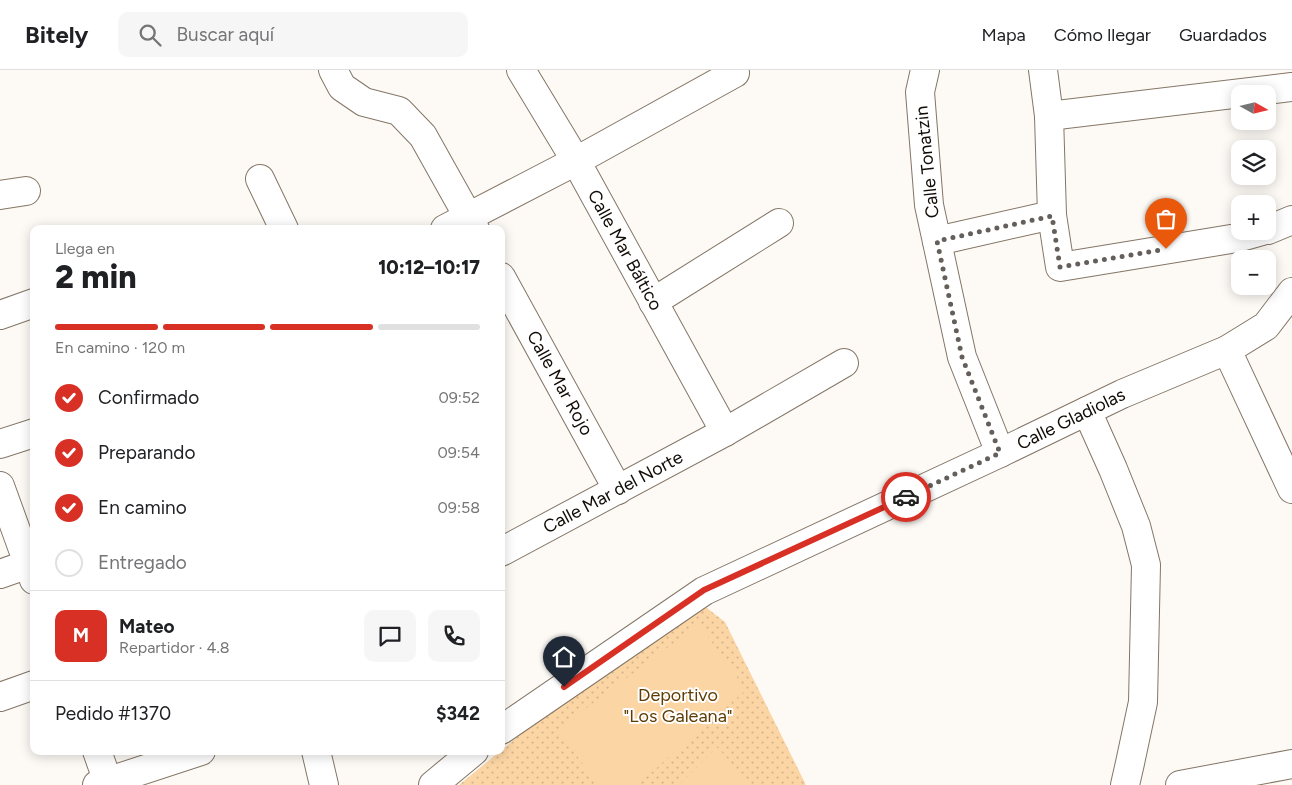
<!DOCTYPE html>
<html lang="es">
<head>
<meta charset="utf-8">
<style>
  :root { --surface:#fff; --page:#f6f6f6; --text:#202124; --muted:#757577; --line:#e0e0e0; --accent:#d93025 }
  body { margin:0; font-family:Figtree,sans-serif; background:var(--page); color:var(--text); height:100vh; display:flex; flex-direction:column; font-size:19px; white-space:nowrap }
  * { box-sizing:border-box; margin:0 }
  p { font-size:16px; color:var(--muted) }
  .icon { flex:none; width:28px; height:28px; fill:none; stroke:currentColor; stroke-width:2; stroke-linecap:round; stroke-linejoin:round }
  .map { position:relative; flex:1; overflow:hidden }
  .panel { position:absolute; left:30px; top:155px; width:475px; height:530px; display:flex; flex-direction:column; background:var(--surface); border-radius:10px; box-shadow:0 2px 12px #0003 }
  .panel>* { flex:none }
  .needle { width:32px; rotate:98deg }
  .fabs { position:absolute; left:1231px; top:15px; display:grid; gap:10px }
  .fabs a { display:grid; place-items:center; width:45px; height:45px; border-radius:10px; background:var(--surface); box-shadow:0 2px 12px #0003; font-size:25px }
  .pin { position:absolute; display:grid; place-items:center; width:42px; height:42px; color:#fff; margin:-51px -21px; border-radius:50% 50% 50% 0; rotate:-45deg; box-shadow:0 0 5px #0007 }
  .pin .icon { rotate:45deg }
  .courier { position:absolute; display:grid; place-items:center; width:50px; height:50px; margin:-25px; border:4px solid #d93025; border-radius:50%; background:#fff; color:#222; box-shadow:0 1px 6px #0007 }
  .headline em { font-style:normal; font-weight:800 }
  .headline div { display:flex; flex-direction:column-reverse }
  .headline { display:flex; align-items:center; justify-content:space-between; height:85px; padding:0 25px }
  h1 { font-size:32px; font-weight:800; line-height:38px }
  .bar { display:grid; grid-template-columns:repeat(4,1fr); gap:8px 5px; align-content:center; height:60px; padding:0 25px }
  .bar i { height:6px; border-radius:4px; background:var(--line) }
  .bar .on { background:var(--accent) }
  .bar p { grid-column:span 4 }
  .line { display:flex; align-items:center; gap:12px; padding:0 25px; border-top:1px solid var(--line) }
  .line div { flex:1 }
  .round { display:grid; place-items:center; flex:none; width:52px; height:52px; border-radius:10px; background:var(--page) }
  ol { padding:0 25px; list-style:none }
  li { display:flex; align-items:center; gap:15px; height:55px }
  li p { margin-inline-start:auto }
  li .icon { padding:5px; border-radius:50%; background:var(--accent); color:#fff; stroke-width:4 }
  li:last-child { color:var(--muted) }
  li i { width:28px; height:28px; border:2px solid var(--line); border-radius:50% }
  header { display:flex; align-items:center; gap:30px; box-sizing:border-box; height:70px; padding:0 25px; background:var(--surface); border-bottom:1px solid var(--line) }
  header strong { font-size:24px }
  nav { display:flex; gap:28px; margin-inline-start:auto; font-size:18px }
  .search { width:350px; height:45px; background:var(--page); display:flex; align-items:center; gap:12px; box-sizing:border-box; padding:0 18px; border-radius:10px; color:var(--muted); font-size:19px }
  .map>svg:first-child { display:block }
  .green { fill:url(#green-dots) }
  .pitch { fill:#fcd5a4 }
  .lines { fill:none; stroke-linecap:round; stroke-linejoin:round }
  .minor-casing { stroke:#847666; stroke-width:30 }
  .minor { stroke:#fff; stroke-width:28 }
  .done { stroke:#645f5b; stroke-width:5; stroke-dasharray:0 9 }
  .route { stroke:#d93025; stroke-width:6 }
  .labels { text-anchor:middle; stroke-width:4; stroke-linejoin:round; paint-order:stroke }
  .street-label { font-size:18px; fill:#110c07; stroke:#fff }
  .park-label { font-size:18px; fill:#5e3c03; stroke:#fff }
</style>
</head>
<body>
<header>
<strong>Bitely</strong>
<div class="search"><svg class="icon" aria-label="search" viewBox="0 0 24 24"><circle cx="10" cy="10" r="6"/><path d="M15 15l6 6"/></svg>Buscar aquí</div>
<nav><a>Mapa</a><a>Cómo llegar</a><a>Guardados</a></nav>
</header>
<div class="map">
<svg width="1292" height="715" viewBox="0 0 1292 715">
  <defs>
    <pattern id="green-dots" width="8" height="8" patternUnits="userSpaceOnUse" patternTransform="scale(1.25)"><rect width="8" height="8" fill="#fcd5a4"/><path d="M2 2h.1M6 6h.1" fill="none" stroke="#d7b68c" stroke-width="1.8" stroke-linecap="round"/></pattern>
  </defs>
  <rect width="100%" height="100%" fill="#fdfaf6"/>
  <!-- green -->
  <path class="green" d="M690,525L725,552L806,715H459Z"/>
  <!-- pitch -->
  <g class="pitch">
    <path d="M699,554L746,620L637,715H599L557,660Z"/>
    <path d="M717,677L751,715H679Z"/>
  </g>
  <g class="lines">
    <!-- minor casing -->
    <g class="minor-casing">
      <g id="minor">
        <path d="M333,0L342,17L364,32L399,41L423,66L475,159"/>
        <path d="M521,0L576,91L725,362"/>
        <path d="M925,0L920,22L929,135L962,287L1000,383"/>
        <path d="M1043,0L1049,46L1052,145L1060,197L1237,168L1262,161"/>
        <path d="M1049,46L1292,17"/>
        <path d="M260,109L284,159"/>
        <path d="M0,125L26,121"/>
        <path d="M445,159L576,91L735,3"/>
        <path d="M1268,160L1292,150"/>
        <path d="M937,171L1052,145"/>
        <path d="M501,207L618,420"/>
        <path d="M653,232L779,153"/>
        <path d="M0,245L34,233"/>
        <path d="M1227,280L1292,419"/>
        <path d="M1087,341L1113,399L1136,456L1146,495L1143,632L1130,693L1125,715"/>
        <path d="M0,374L34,363"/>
        <path d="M0,416L34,510"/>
        <path d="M501,482L725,362L844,293"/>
        <path d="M0,504L34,492"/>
        <path d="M0,627L34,615"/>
        <path d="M501,660L704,521L1000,383L1122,324L1227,280L1266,256L1292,222"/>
        <path d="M97,681L109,715"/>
        <path d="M316,681L324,715"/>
        <path d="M97,715L201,681"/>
        <path d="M433,715L474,681"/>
        <path d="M1180,715L1292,694"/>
      </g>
    </g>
    <!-- minor -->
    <use href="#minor" class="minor"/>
  </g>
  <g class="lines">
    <!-- done -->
    <path class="done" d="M906,427L1000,383L962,287L937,171L1052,146L1060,197L1166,179"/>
    <!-- route -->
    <path class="route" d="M564,617L704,520L906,427"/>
  </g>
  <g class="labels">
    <!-- street labels -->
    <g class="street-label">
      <text transform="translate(927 92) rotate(-96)" y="6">Calle Tonatzin</text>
      <text transform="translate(625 180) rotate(61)" y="6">Calle Mar Báltico</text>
      <text transform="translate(560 313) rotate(61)" y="6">Calle Mar Rojo</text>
      <text transform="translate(1071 349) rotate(-26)" y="6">Calle Gladiolas</text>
      <text transform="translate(613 422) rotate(-28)" y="6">Calle Mar del Norte</text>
    </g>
    <!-- park labels -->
    <g class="park-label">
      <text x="678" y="631">Deportivo<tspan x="678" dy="21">"Los Galeana"</tspan></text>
    </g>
  </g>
</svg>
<div class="fabs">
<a><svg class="needle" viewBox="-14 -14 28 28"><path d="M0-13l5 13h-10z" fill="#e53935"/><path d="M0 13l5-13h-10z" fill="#757577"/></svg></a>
<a><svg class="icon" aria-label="layers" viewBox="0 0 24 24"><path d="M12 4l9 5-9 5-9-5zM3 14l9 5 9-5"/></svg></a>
<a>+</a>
<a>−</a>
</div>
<div class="pin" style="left:1166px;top:179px;background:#ea580c"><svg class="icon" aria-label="bag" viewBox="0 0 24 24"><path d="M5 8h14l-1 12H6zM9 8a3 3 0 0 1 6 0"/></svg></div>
<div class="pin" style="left:564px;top:617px;background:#1f2937"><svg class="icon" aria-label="home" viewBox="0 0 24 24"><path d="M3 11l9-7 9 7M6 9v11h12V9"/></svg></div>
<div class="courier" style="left:906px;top:427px"><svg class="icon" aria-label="car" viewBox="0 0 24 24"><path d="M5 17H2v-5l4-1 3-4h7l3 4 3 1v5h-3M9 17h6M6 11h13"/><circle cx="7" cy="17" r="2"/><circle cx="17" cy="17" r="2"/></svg></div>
<section class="panel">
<div class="headline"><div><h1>2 min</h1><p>Llega en</p></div><em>10:12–10:17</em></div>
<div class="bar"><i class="on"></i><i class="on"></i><i class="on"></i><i></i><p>En camino · 120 m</p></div>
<ol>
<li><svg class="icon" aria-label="check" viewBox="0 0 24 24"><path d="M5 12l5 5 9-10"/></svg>Confirmado<p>09:52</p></li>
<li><svg class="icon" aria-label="check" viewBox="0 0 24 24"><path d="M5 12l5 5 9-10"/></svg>Preparando<p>09:54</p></li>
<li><svg class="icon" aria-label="check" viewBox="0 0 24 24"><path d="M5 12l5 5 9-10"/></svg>En camino<p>09:58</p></li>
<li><i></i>Entregado</li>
</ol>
<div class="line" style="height:90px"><b class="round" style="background:var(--accent);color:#fff">M</b><div><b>Mateo</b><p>Repartidor · 4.8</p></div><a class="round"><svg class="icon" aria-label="chat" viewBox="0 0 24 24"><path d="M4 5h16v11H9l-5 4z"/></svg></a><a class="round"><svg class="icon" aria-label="phone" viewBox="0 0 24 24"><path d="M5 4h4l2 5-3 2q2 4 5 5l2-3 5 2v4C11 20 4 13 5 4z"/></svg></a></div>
<div class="line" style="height:65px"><div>Pedido #1370</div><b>$342</b></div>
</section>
</div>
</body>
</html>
